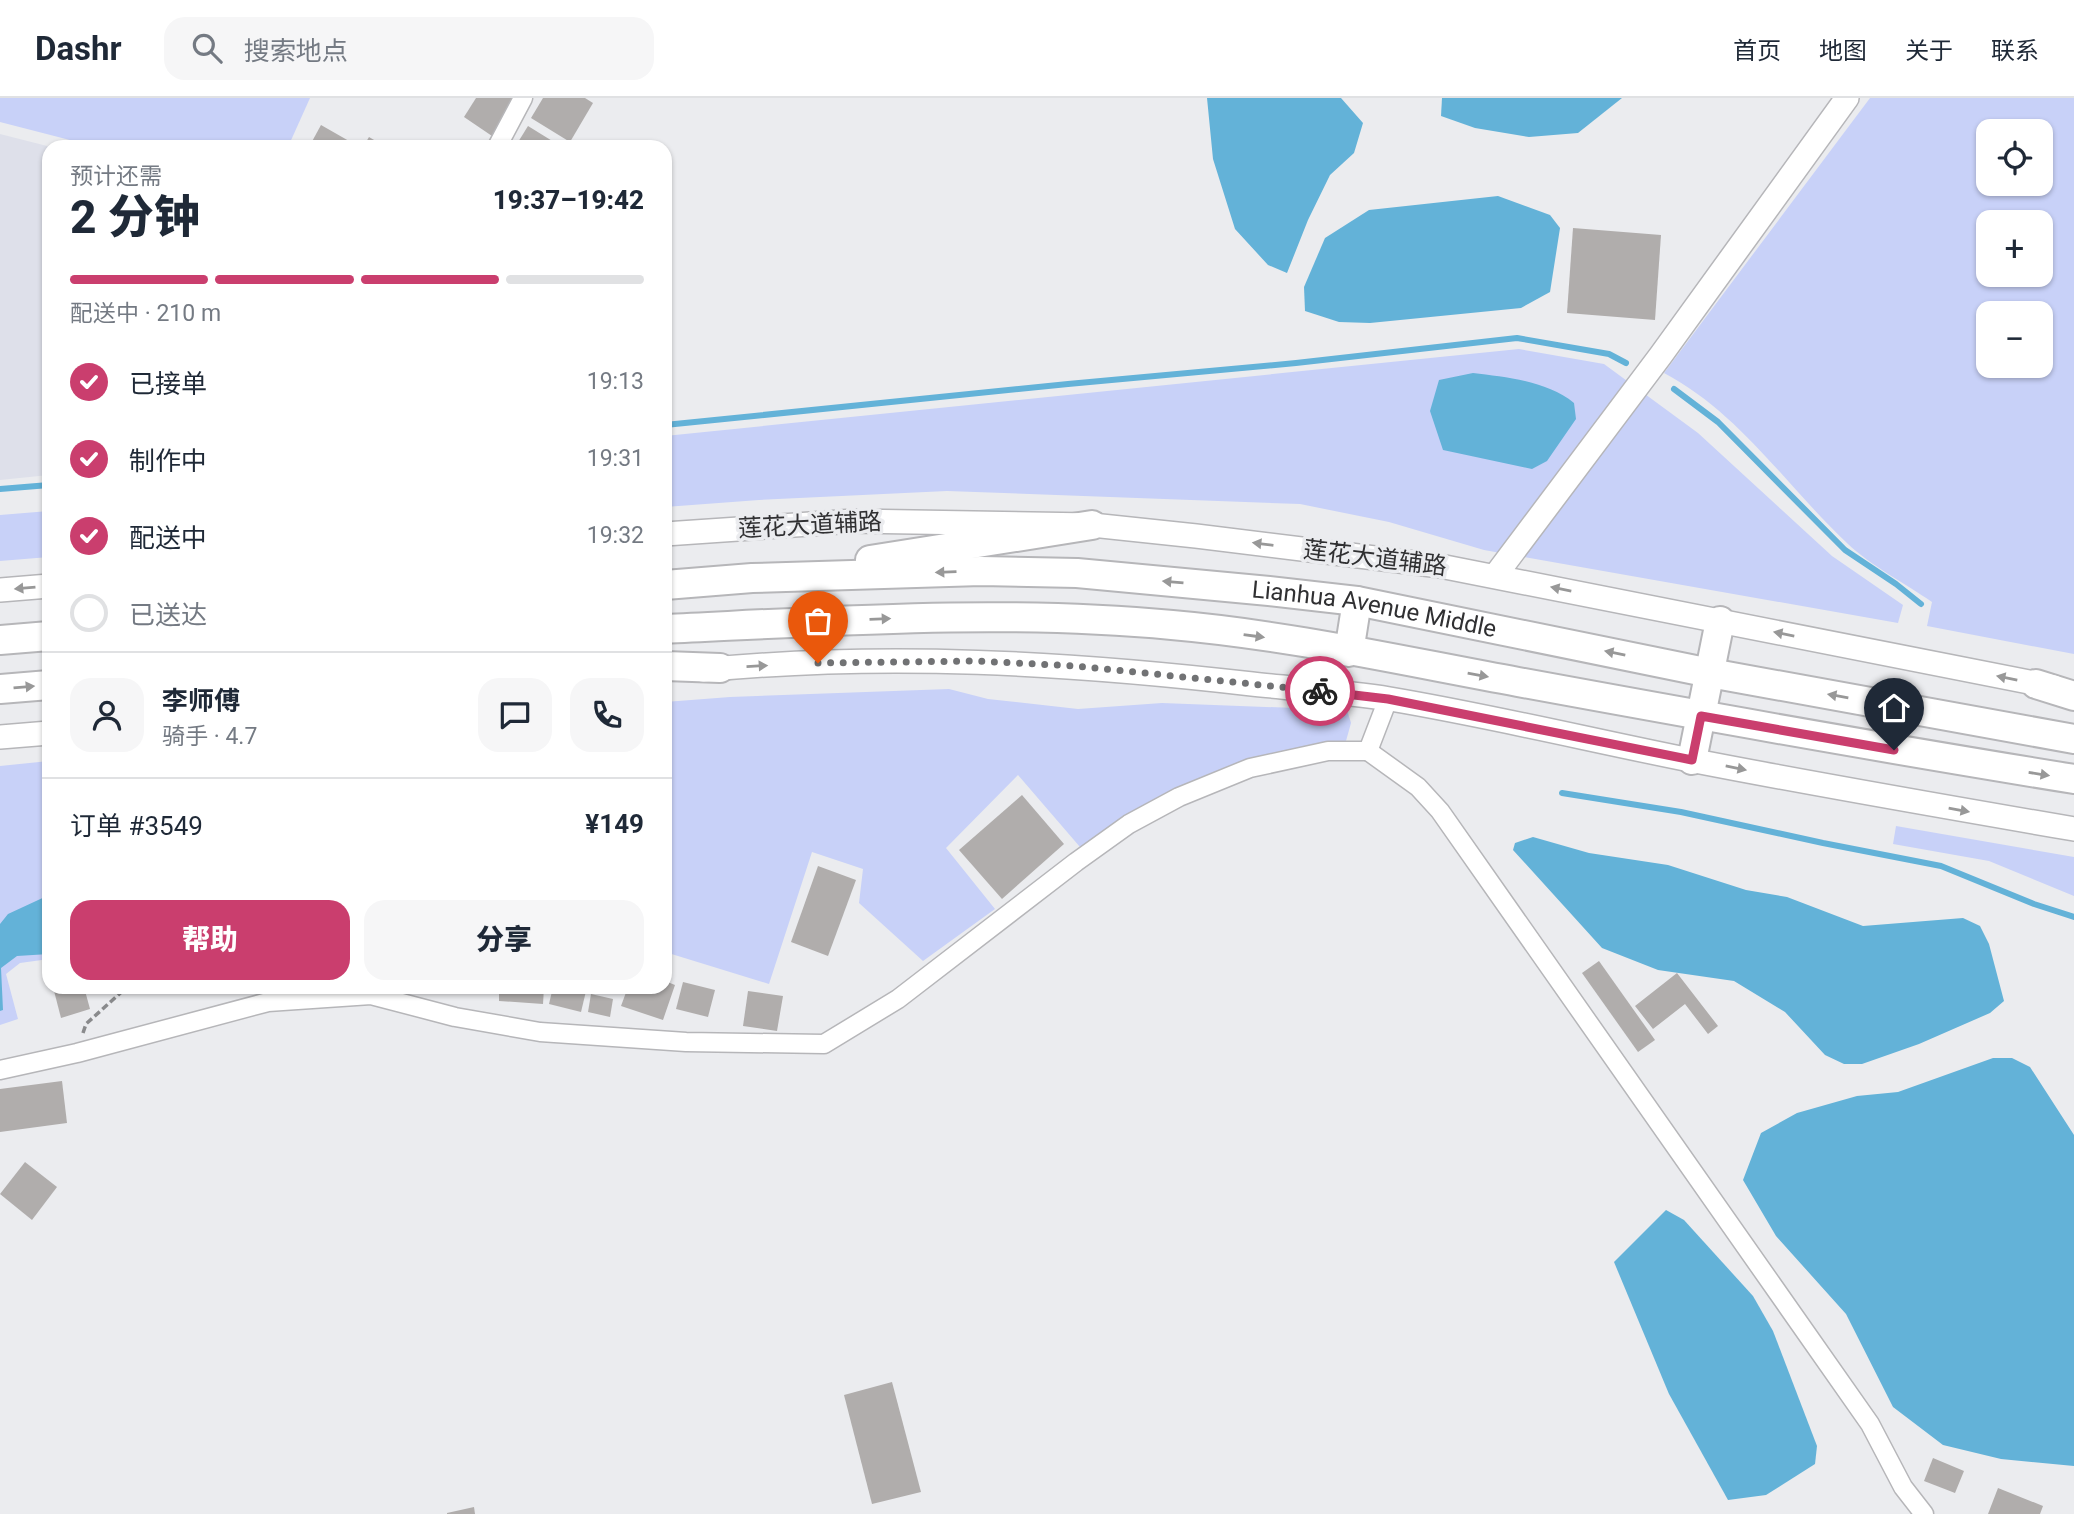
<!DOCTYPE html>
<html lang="zh">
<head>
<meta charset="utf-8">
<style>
  :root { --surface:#fff; --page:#f6f6f7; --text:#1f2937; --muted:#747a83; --line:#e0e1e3; --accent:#ca3e6e }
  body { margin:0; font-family:Roboto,"Noto Sans SC",sans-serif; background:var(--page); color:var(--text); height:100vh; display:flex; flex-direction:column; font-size:26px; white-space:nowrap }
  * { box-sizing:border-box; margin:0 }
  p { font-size:23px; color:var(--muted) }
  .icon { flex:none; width:38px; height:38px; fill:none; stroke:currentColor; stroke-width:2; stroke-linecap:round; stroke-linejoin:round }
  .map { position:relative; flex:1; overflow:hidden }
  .sheet { position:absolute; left:42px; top:42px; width:630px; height:854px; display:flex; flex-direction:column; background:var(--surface); border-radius:21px; box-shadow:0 2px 5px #0004 }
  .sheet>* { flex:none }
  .buttons { position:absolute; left:1976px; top:21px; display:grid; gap:14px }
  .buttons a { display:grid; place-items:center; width:77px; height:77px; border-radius:14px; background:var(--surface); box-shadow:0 2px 5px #0004; font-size:35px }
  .pin { position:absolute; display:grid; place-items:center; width:60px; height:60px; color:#fff; margin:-72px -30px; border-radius:50% 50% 50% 0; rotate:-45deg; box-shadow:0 0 7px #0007 }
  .pin .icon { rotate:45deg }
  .courier { position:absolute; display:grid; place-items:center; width:70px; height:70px; margin:-35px; border:5px solid #ca3e6e; border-radius:50%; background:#fff; color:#222; box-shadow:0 2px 9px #0007 }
  .summary em { font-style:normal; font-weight:800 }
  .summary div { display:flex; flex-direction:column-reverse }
  .summary { display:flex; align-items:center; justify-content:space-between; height:119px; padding:0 28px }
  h1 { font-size:46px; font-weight:800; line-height:52px }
  .bar { display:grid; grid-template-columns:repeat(4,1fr); gap:10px 7px; align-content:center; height:84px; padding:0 28px }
  .bar i { height:9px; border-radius:5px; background:var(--line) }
  .bar .current { background:var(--accent) }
  .bar p { grid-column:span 4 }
  .line { display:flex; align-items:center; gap:18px; padding:0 28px; border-top:2px solid var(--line) }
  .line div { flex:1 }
  .round { display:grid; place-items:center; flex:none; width:74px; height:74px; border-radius:21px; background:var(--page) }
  ol { padding:0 28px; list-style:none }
  li { display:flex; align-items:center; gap:21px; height:77px }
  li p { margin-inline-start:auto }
  li .icon { padding:7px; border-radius:50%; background:var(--accent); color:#fff; stroke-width:4 }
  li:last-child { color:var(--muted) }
  li i { width:38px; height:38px; border:4px solid var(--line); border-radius:50% }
  .action { display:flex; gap:14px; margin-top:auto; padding:14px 28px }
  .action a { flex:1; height:80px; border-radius:21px; background:var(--accent); color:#fff; font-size:28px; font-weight:800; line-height:80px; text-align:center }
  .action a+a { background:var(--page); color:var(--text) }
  header { display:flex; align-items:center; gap:42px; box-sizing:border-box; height:98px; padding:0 35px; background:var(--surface); border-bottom:2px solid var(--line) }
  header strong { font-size:33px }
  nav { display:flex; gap:38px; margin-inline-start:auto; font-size:24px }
  .search { width:490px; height:63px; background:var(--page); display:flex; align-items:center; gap:18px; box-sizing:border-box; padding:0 24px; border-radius:21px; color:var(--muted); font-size:26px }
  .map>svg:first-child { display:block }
  .built { fill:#dee0ea }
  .green { fill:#c8d1f8; fill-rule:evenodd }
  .water { fill:#63b2d8 }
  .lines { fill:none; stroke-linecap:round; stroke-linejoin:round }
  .stream { stroke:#63b2d8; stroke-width:6 }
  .building { fill:#b0adac }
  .minor-casing { stroke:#b6b6b9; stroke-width:21 }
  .tertiary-casing { stroke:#b6b6b9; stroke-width:26 }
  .primary-casing { stroke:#b6b6b9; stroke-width:32 }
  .path { stroke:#898a8c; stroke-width:3.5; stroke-dasharray:7 3.5; stroke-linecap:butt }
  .minor { stroke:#fff; stroke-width:18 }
  .tertiary { stroke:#fff; stroke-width:23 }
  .primary { stroke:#fff; stroke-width:28 }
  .oneway { fill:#989898 }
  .done { stroke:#717274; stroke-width:7; stroke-dasharray:0 12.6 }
  .route { stroke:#ca3e6e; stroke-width:9 }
  .labels { text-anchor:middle; stroke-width:7; stroke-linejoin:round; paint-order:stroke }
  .street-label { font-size:24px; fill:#303032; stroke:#ebecef }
</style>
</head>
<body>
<header>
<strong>Dashr</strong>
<div class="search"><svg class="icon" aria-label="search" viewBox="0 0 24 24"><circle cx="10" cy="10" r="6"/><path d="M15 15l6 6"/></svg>搜索地点</div>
<nav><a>首页</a><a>地图</a><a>关于</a><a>联系</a></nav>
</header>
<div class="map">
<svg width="2074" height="1416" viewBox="0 0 2074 1416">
  <rect width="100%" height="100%" fill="#ebecef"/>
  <!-- built -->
  <path class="built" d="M0,36L51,49L49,377L0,382Z"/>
  <!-- green -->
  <g class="green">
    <path d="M0,0H310L288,49H97L0,24Z"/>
    <path d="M1870,0H2074V556L1927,528L1932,504C1906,486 1870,467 1848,446C1787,389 1740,315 1664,275ZM1988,33H2040V86H1988ZM1988,124H2040V177H1988ZM2040,215V268H1988V215Z"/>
    <path d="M1519,251L1604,266L1698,335L1832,458L1903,507L1898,525L1484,452L1389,424L1300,406L947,393L759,402L665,409V338Z"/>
    <path d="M49,413V459L0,463V417Z"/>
    <path d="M949,591L988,601L1078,611L1162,605L1347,612L1351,625L1346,643L1322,647L1175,693L1080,749L1018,677L946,750L995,811L923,863L859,805L863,771L812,754L769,886L665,854V604L730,599Z"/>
    <path d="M49,663V861L20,865L6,876L18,921L0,927V668Z"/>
    <path d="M1896,728L2074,759V798L1989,763L1893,746Z"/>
  </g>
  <!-- water -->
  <g class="water">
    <path d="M1207,0H1341L1363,25L1354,55L1330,77L1308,122L1287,175L1268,167L1235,131L1213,61Z"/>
    <path d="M1442,0H1622L1578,35L1529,39L1475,30L1441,18Z"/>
    <path d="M1498,98L1550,117L1560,130L1550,194L1521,210L1370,225L1339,224L1305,213L1304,189L1325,140L1369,112Z"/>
    <path d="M1473,275C1506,279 1547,283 1574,305L1576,321L1547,363L1532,371L1443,352L1430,313L1439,282Z"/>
    <path d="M1533,739L1589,755L1668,767L1746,792L1787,799L1863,828L1963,820L1980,828L1989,846L2004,903L1990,915L1919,946L1862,966H1844L1825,957L1785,914L1734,883L1658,872L1602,850L1513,752L1515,745Z"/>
    <path d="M49,797V856L17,858L1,870L3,912L0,913V826L8,816Z"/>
    <path d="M1993,960H2012L2030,969L2074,1037V1368L2001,1361L1943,1347L1893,1309L1846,1216L1776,1138L1743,1082L1761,1035L1797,1015L1857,998L1898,994Z"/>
    <path d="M1666,1112L1684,1122L1753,1198L1773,1233L1817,1348L1815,1366L1766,1397L1728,1402L1669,1296L1614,1164Z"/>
  </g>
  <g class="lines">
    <!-- stream -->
    <g class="stream">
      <path d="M1674,291L1718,324L1845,452L1896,486L1921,506"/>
      <path d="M665,327L1068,286L1296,265L1517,240L1609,256L1626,265"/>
      <path d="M0,391L49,387"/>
      <path d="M1562,695L1681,714L1823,745L1941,768L2034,806L2074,819"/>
    </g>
  </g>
  <!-- building -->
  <g class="building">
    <path d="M476,0H517L492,38L464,19Z"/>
    <path d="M543,0H585L593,5L570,44L531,20Z"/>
    <path d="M321,27L349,43L346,49H309Z"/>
    <path d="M528,28L562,49H515Z"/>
    <path d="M369,39L386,49H363Z"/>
    <path d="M1573,130L1661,137L1655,222L1567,215Z"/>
    <path d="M1022,697L1064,746L1002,801L959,752Z"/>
    <path d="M818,768L856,782L828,858L791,844Z"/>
    <path d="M1599,863L1655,942L1638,954L1582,875Z"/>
    <path d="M1677,875L1718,928L1708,936L1685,906L1653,931L1635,908Z"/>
    <path d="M665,883L675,887L663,922L621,908L628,889H665Z"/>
    <path d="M683,884L715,892L708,919L676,911Z"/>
    <path d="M53,889H84L90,911L61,920Z"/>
    <path d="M176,889H198V890L177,895Z"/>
    <path d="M499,889H544L543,906L499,903Z"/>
    <path d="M553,889H587L581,914L549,906Z"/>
    <path d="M748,893L783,898L777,933L743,928Z"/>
    <path d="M591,896L613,901L610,919L588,914Z"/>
    <path d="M62,983L67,1025L0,1034V991Z"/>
    <path d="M25,1064L57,1089L32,1122L0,1096Z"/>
    <path d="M892,1284L921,1394L872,1406L844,1297Z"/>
    <path d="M1933,1360L1964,1373L1955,1395L1924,1383Z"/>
    <path d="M1998,1390L2043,1408L2040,1416H1988Z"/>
    <path d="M474,1409L475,1416H447V1415Z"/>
  </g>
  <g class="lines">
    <!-- minor casing -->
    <g class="minor-casing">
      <g id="minor">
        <path d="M497,49L523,0"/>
        <path d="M1368,653L1418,689L1440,713L1870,1326L1903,1389L1924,1416"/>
        <path d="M0,972L77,955L268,904L371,897L455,919L540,934L686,944L824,946L898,901L1076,764L1129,726L1179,699L1250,670L1328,653H1368L1388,601"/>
      </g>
    </g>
    <!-- tertiary casing -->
    <g class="tertiary-casing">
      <g id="tertiary">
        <path d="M665,436L854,423L1092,427L1196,438L1440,468L2054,589"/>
        <path d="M1495,478L1661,257L1847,0"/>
        <path d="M0,492L49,488"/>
        <path d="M703,572C886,554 1069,565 1252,586C1298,591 1344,594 1390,601C1491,618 1590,642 1690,662C1818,687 1946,709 2074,731"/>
        <path d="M0,639L49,635"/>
      </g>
    </g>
    <!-- primary casing -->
    <g class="primary-casing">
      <g id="primary">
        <path d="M870,462L1092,427"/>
        <path id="s1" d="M665,487L752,480L981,473L1077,475L1269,493L1357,503L1710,575L2074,641"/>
        <path d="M665,531C834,523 1003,511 1172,527C1288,537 1403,563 1518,584C1703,618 1888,651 2074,681"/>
        <path d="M0,542L49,538"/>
        <path d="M1349,554L1357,503"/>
        <path d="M665,568L720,570"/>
        <path d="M2036,586L2074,598"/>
        <path d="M0,591L49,587"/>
        <path d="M1692,662L1720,523"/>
      </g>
    </g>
    <!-- path -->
    <path class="path" d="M83,935L86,926L127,889"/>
    <!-- minor -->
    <use href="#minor" class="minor"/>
    <!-- tertiary -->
    <use href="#tertiary" class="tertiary"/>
    <!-- primary -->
    <use href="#primary" class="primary"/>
  </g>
  <!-- one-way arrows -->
  <defs><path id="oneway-solid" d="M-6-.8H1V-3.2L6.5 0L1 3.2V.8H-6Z" transform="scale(1.75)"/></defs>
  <g class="oneway">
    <use href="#oneway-solid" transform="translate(1263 446) rotate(-173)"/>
    <use href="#oneway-solid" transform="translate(946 474) rotate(178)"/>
    <use href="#oneway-solid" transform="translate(1173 484) rotate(-175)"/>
    <use href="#oneway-solid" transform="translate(25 490) rotate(175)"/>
    <use href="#oneway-solid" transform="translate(1561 491) rotate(-169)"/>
    <use href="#oneway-solid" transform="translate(880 521) rotate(-2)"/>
    <use href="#oneway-solid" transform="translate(1784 536) rotate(-169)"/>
    <use href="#oneway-solid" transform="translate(1254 538) rotate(8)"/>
    <use href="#oneway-solid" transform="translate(1615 555) rotate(-169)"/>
    <use href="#oneway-solid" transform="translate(757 568) rotate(-3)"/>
    <use href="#oneway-solid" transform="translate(1478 577) rotate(10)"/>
    <use href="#oneway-solid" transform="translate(2007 580) rotate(-169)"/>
    <use href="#oneway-solid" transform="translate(24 589) rotate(-5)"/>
    <use href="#oneway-solid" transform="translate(1838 598) rotate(-170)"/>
    <use href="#oneway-solid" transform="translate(1736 670) rotate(11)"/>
    <use href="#oneway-solid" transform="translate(2039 676) rotate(9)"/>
    <use href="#oneway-solid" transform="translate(1959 712) rotate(10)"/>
  </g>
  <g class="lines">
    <!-- done -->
    <path class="done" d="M818,565L977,563L1076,568L1320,593"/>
    <!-- route -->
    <path class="route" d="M1320,593L1388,601L1692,662L1701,618L1894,652"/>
  </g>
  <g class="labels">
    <!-- street labels -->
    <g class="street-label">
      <text transform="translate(810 427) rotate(-3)" y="8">莲花大道辅路</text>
      <text transform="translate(1375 460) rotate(7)" y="8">莲花大道辅路</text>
      <text dy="8" stroke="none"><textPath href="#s1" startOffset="712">Lianhua Avenue Middle</textPath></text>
    </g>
  </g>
</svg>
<div class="buttons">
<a><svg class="icon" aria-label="locate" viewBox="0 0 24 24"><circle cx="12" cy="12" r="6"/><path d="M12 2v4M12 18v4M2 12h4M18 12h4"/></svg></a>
<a>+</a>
<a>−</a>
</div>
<div class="pin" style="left:818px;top:565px;background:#ea580c"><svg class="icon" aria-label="bag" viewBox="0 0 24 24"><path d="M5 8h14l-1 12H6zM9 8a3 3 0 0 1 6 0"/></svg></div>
<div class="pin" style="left:1894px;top:652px;background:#1f2937"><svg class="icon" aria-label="home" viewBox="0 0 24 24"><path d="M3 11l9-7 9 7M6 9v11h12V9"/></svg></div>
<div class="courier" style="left:1320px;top:593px"><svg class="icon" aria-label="bike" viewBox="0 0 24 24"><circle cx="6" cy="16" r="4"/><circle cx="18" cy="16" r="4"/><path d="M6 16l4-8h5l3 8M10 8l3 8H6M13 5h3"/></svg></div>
<section class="sheet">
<div class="summary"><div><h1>2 分钟</h1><p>预计还需</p></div><em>19:37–19:42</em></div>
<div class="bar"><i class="current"></i><i class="current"></i><i class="current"></i><i></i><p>配送中 · 210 m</p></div>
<ol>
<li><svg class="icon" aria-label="check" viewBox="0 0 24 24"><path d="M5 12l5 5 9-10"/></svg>已接单<p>19:13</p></li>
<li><svg class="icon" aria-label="check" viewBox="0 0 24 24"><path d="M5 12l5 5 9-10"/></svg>制作中<p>19:31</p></li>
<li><svg class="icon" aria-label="check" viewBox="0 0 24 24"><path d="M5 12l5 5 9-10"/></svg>配送中<p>19:32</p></li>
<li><i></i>已送达</li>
</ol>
<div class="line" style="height:126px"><a class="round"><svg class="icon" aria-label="person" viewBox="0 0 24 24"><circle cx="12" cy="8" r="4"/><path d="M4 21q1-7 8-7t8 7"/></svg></a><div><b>李师傅</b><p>骑手 · 4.7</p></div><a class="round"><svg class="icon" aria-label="chat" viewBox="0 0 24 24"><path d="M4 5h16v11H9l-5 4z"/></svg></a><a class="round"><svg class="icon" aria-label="phone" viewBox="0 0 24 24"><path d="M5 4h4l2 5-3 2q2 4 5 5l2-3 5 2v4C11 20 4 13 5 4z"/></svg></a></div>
<div class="line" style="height:91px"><div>订单 #3549</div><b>¥149</b></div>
<div class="action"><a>帮助</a><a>分享</a></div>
</section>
</div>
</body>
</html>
